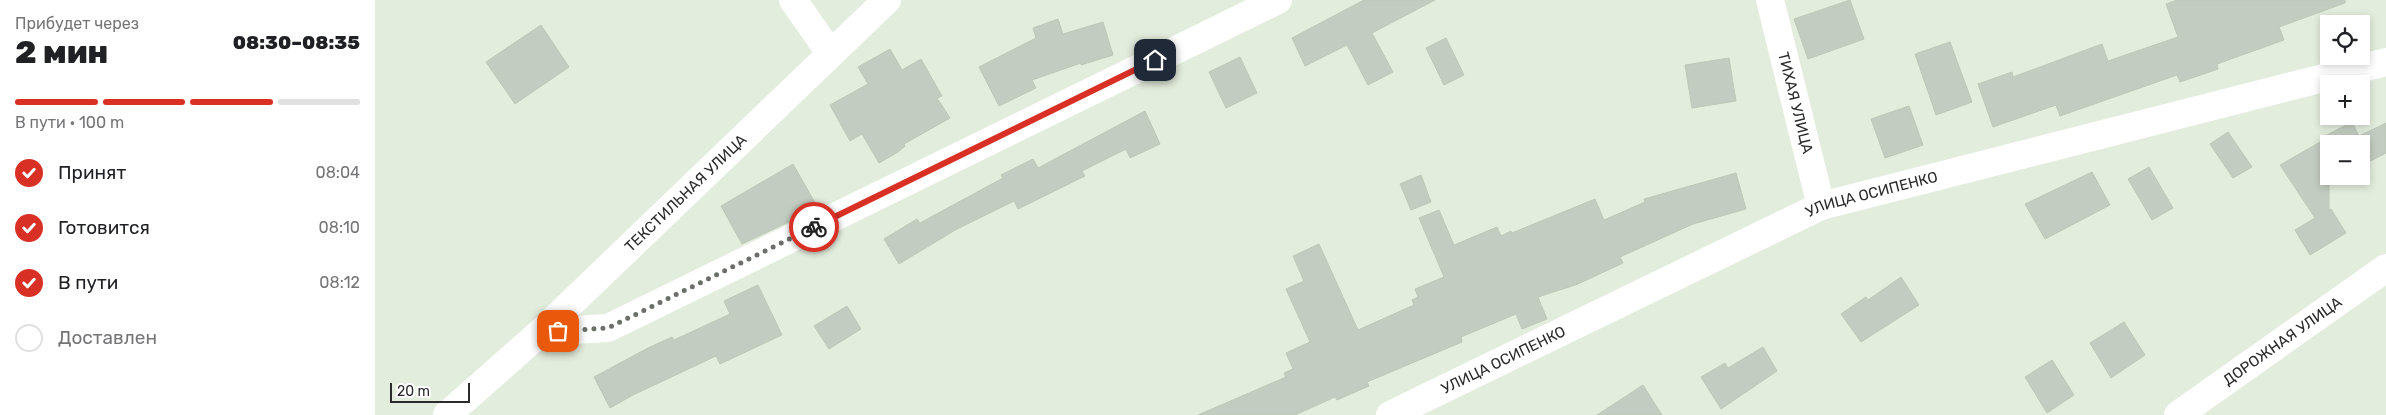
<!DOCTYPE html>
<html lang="ru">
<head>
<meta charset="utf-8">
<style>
  :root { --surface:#fff; --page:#f2f2f2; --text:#202124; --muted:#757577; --line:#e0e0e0; --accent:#d93025 }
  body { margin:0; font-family:Rubik,sans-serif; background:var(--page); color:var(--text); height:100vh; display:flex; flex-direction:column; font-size:19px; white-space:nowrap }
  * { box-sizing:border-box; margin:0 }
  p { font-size:16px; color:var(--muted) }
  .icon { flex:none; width:28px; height:28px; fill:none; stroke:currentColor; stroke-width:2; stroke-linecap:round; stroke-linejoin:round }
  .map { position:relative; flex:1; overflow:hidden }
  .panel { display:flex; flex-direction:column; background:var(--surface); width:375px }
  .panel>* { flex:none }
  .buttons { position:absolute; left:1945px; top:15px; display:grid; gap:10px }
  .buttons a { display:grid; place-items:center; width:50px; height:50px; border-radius:0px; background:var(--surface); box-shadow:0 2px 8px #0003; font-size:25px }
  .scale { position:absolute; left:15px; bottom:12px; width:80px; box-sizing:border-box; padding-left:5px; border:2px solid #2b2b2b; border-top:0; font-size:14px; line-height:18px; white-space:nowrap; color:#2b2b2b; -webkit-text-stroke:4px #fff; paint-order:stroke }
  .pin { position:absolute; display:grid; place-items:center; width:42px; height:42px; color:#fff; margin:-21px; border-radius:10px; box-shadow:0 2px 8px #0006 }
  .courier { position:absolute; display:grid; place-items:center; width:50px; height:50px; margin:-25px; border:4px solid #d93025; border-radius:50%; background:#fff; color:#222; box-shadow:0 1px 6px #0007 }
  .head em { font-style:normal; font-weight:800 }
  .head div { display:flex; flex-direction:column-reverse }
  .head { display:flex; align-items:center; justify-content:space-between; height:85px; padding:0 15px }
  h1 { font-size:32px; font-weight:800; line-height:38px }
  .bar { display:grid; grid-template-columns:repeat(4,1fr); gap:8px 5px; align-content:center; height:60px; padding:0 15px }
  .bar i { height:6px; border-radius:4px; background:var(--line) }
  .bar .current { background:var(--accent) }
  .bar p { grid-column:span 4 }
  ol { padding:0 15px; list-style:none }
  li { display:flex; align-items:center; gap:15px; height:55px }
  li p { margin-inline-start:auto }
  li .icon { padding:5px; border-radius:50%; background:var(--accent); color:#fff; stroke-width:4 }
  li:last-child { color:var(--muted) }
  li i { width:28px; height:28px; border:2px solid var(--line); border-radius:50% }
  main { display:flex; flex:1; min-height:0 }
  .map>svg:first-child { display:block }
  .building { fill:#c3ccc0; stroke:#bcc9b7 }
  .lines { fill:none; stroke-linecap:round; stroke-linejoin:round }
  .street { stroke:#fff; stroke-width:28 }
  .secondary { stroke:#fff; stroke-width:28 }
  .done { stroke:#6b6f69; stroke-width:5; stroke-dasharray:0 9 }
  .route { stroke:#d93025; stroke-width:6 }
  .labels { text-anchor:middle; stroke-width:4; stroke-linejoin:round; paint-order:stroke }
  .street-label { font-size:15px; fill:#2b2b2b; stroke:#fff }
</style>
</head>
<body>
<main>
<section class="panel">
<div class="head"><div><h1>2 мин</h1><p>Прибудет через</p></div><em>08:30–08:35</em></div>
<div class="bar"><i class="current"></i><i class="current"></i><i class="current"></i><i></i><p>В пути · 100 m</p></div>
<ol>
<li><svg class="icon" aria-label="check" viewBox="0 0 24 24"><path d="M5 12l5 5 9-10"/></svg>Принят<p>08:04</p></li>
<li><svg class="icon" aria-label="check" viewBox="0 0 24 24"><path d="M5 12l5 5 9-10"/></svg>Готовится<p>08:10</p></li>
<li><svg class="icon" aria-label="check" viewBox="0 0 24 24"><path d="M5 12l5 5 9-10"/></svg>В пути<p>08:12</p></li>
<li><i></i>Доставлен</li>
</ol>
</section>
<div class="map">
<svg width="2011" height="415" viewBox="0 0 2011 415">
  <rect width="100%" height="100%" fill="#e3eddd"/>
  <!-- building -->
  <g class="building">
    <path d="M989,0H1060L997,33L1018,72L993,85L972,45L930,66L917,38Z"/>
    <path d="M1475,0L1489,39L1433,59L1419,19Z"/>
    <path d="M1802,0H1970V3L1904,27L1909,40L1842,64L1843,69L1805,82L1802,75L1685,116L1681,105L1618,127L1603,84L1637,72L1638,77L1727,44L1733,61L1803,37L1791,4Z"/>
    <path d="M683,19L688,34L728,22L738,55L706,65V63L657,80L661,88L624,106L604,67L661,38L658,28Z"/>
    <path d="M166,25L194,67L140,104L111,62Z"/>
    <path d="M1071,38L1089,75L1069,85L1051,48Z"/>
    <path d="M1575,42L1597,102L1561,115L1540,54Z"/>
    <path d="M515,49L527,70L546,59L567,96L562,98L575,118L529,144L530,146L523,152L504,163L487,134L475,141L455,105L493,84L483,67Z"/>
    <path d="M865,57L882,93L851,108L834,72Z"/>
    <path d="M1354,58L1361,101L1317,108L1310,65Z"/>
    <path d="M1534,106L1548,145L1510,158L1496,119Z"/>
    <path d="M770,111L785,144L755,158L751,149L707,171L710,176L643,209L639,201L582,229L524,264L509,239L542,219L545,223L628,178L626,175L658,159L663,168Z"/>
    <path d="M1977,122L1984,136L2011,123V153L1986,166V144H1954V176H1968L1954,184V210L1956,209L1971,233L1935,255L1920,230L1940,218L1905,165L1947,141L1946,138Z"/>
    <path d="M1853,132L1877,167L1858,178L1835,144Z"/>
    <path d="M418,164L443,208L367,244L346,206Z"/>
    <path d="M1774,167L1798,208L1777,220L1753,179Z"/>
    <path d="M1717,172L1735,205L1670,239L1650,204Z"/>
    <path d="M1361,173L1371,209L1318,224L1245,257L1248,263L1203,284L1163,297L1172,319L1147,329L1141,314L1086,337L1087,342L992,382L994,386L962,400L960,397L920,415H823L911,377L909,373L918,369L911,353L935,342L911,289L929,281L918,256L944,244L983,330L1039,305L1037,300L1043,297L1040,289L1069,277L1044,218L1064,210L1079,245L1122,227L1126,236L1136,231L1137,233L1220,199L1229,220L1270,202L1269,199Z"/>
    <path d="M1046,175L1056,202L1036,210L1025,184Z"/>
    <path d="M1526,277L1544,305L1486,342L1466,314L1491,297L1493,300Z"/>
    <path d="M383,285L407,335L345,364L341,356L258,395L235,408L219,377L273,348L297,337L299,340L355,314L349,301Z"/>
    <path d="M472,306L486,329L454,349L439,326Z"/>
    <path d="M1749,322L1770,355L1736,378L1715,343Z"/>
    <path d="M1388,347L1402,371L1346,409L1326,377L1350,363L1353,368Z"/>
    <path d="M1677,360L1699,395L1672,413L1650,377Z"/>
    <path d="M1268,385L1287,415H1222Z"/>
  </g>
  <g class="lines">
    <!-- street -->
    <g class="street">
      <path d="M418,0L455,53"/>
      <path id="s1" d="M1395,0L1446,206"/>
      <path d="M166,332L233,328L903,0"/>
      <path id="s2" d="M72,415L166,332L512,0"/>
      <path id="s3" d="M1015,415L1446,206L2011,62"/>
    </g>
    <!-- secondary -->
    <path class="secondary" id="s4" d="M1803,415L2011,268"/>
  </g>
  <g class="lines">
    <!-- done -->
    <path class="done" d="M183,331L233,328L439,227"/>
    <!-- route -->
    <path class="route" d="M439,227L780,60"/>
  </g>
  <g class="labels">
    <!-- street labels -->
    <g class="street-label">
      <text dy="5" stroke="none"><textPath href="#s1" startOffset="106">ТИХАЯ УЛИЦА</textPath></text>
      <text dy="5" stroke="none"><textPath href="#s2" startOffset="326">ТЕКСТИЛЬНАЯ УЛИЦА</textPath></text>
      <text dy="5" stroke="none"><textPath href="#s3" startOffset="531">УЛИЦА ОСИПЕНКО</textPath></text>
      <text dy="5" stroke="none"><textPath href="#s4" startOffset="128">ДОРОЖНАЯ УЛИЦА</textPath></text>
      <text dy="5" stroke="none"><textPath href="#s3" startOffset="126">УЛИЦА ОСИПЕНКО</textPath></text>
    </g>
  </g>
</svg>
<div class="buttons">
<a><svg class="icon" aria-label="locate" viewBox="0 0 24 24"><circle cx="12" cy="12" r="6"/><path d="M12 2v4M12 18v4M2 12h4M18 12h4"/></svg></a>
<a>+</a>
<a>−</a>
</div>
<div class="scale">20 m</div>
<div class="pin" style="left:183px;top:331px;background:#ea580c"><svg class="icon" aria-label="bag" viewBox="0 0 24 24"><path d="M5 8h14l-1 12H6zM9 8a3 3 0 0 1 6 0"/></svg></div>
<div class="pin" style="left:780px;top:60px;background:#1f2937"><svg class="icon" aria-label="home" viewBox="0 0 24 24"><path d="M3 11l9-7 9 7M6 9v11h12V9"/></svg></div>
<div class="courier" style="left:439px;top:227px"><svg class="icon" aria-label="bike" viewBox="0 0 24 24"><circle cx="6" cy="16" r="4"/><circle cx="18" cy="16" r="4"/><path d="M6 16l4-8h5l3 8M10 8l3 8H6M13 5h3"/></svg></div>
</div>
</main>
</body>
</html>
